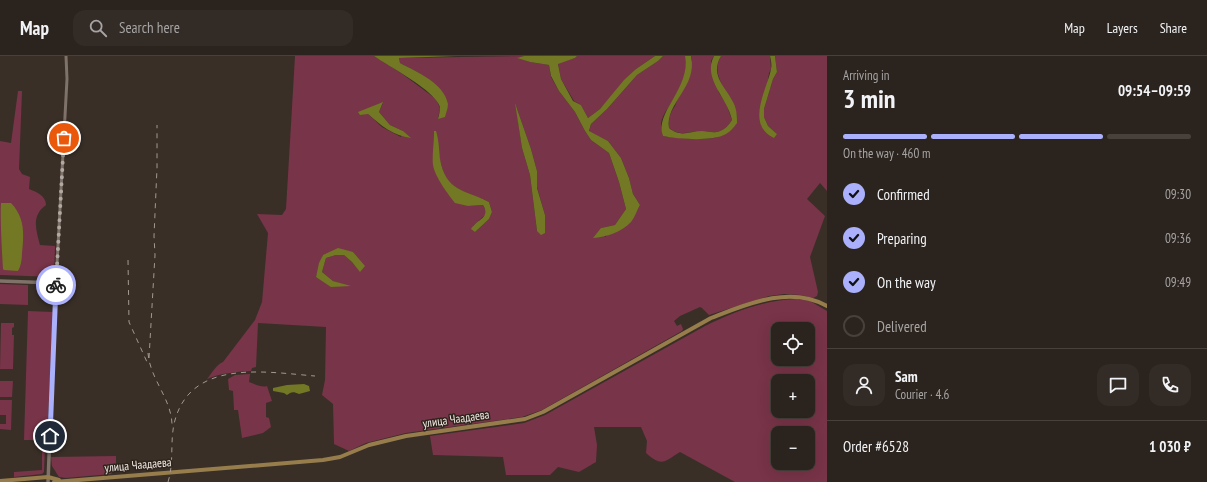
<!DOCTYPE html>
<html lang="en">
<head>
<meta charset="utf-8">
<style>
  :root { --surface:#2b231d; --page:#332b26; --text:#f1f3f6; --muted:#a6a4a4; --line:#47403b; --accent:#aab0fb }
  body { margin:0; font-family:"PT Sans Narrow",sans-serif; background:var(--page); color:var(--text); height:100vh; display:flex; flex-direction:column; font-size:15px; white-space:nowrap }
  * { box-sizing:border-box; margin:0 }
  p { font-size:13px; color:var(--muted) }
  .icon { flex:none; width:22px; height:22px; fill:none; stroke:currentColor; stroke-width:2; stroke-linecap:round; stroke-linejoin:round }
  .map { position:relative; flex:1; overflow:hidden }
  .side { display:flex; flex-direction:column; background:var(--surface); width:380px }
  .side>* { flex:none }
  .buttons { position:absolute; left:771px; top:266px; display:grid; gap:8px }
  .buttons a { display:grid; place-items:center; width:44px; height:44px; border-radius:8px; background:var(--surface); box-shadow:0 4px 16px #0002,0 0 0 1px var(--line); font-size:20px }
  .pin { position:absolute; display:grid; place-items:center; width:34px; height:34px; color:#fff; margin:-17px; border:2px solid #fff; border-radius:50%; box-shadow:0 1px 4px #0007 }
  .courier { position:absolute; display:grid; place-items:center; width:40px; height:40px; margin:-20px; border:3px solid #aab0fb; border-radius:50%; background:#fff; color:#222; box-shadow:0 1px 5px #0007 }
  .headline em { font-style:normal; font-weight:800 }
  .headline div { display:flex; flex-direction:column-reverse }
  .headline { display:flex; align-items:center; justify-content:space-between; height:68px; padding:0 16px }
  h1 { font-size:26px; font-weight:800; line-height:30px }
  .bar { display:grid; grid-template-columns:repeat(4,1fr); gap:6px 4px; align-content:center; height:48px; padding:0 16px }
  .bar i { height:5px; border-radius:3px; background:var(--line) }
  .bar .selected { background:var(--accent) }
  .bar p { grid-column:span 4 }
  .line { display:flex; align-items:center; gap:10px; padding:0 16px; border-top:1px solid var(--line) }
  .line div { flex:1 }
  .round { display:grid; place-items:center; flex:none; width:42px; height:42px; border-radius:12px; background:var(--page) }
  ol { padding:0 16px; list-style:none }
  li { display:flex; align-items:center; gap:12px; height:44px }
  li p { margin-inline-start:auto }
  li .icon { padding:4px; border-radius:50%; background:var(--accent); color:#111; stroke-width:4 }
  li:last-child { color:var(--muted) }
  li i { width:22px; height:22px; border:2px solid var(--line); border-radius:50% }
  header { display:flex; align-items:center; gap:24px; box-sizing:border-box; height:56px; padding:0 20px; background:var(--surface); border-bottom:1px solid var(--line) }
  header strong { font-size:19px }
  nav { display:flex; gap:22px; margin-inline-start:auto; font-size:14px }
  .search { width:280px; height:36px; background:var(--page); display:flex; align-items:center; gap:10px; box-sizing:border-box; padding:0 14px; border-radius:12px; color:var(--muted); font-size:15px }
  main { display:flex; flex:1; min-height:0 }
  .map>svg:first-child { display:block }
  .green { fill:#783448; fill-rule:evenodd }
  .water { fill:#727824 }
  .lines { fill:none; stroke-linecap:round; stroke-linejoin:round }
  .tertiary { stroke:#7e7269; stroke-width:3 }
  .secondary { stroke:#7e7269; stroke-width:3.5 }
  .primary { stroke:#967d4b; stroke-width:4 }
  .rail { stroke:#a19992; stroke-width:1; stroke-dasharray:5 5; stroke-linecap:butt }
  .done { stroke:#b1a9a3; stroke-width:4; stroke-dasharray:0 7.2 }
  .route { stroke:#aab0fb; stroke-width:5 }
  .labels { text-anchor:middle; stroke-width:3; stroke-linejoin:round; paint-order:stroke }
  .street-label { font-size:12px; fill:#f2ebe6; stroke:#2f251d }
</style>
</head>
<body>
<header>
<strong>Map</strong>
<div class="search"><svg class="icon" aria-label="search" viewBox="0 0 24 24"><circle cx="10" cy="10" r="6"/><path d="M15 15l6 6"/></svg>Search here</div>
<nav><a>Map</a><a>Layers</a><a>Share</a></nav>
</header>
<main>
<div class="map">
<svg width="827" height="426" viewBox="0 0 827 426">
  <rect width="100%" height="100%" fill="#392f27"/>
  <!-- green -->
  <g class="green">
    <path d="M295,0H374L401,17L436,43L440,52L438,63L448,49L419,17L400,7L399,2L524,0L518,2L530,6L549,9L551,21L559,35L575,56L585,75L591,84L609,97L619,126L626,153L615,169L601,172L605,181L637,154L640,149L633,138L629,122L621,102L608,85L589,76L591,68L607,53L637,19L658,5L663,0H685C688,14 683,28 676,39C671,48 663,57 661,67C661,71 663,76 664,80C673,82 709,85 717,81C723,78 732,66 737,61C734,39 708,22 721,0H770L771,13L769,17L761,70L777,78L768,70L764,61V53L773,23L777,16L775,0H827V135L820,127L807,143L825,160L810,201L818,236L817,240L813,242L800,239L784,238L769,240L709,259L702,252L700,251L680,260L674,265L677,270L681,268L683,273L682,275L542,354L522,361L406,377L366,387L349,395L334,388L333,348L322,339L325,324L326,271L258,267L256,311L252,312L251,315C236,316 221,317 207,323C212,317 216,309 223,306L255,264L262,246L268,177L257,158L282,159L286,153ZM383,47L379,56L390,69L403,75L401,81L382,71L368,58ZM516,50L531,93L537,115V131L545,159L537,175L530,119L522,92ZM434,75C437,88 441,119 450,127C461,137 477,140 489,146L492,156L489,163L475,176L473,170L485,159L486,155L483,149L468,150L433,109ZM353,196L360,215L352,206L344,199H336L326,202L322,216L333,225L349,230L316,221L323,199Z"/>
    <path d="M577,0H655L636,13L600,53L588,62L581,49L574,45L561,23L558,7L575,2Z"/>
    <path d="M691,0H714L711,5L719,37L726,47L732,64C729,69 725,73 720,75C713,78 709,75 702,75C689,75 681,81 669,72C668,63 670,57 675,50L692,4Z"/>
    <path d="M18,35H22L19,113L22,118L30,121L29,133C37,136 46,140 46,149C31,160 36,173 40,189L55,190L54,221L0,219V85L11,87Z"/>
    <path d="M0,228L28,229V249L0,248Z"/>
    <path d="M797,243L810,245L827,255V426H735L680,396C664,406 662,411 646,397L647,385L641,371H594L597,389L596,406L579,416L558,411L550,419H506L503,401L433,399L430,380L524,367L545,359L705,270C734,256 764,244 797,243ZM778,273H808V303H778ZM778,325H808V355H778ZM778,377H808V407H778Z"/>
    <path d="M28,255L53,256L47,384H24Z"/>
    <path d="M1,267H14V271L12,272V279H14L13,313H0Z"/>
    <path d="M250,318L249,326C254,328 262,332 267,330L272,345L266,347V361L269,362L271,371L263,377L242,382L238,354H234L233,335L229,334L228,323L235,319Z"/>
    <path d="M0,325H13L12,341H0Z"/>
    <path d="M0,344H12L11,374L0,373V368H6V359H0Z"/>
    <path d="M35,387L45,389L44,416L42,418L14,421V416L42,414V392L35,390Z"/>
    <path d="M116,400V411L111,418L66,422L59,421L52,410L51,401Z"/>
  </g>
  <!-- water -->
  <g class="water">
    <path d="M374,0H456L399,2L400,7C417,16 444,27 448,48C448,52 446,57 445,61L438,63C439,60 440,54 440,51C436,35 388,10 374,0Z"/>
    <path d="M524,0H577L575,2L558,8L561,23L573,45L581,49L588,62L600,53L624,24L636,13L655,0H663L658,5L637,19L607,53L591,68L589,75L608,85L621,102L629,122L633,138L640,149C637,154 635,161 631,166C622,176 606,181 593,182L601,172L615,169L626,153L619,126L609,97L591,84L585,75L575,56L559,35L551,20L549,9L530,6L517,2Z"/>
    <path d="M685,0H691C698,31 665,47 669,72C681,82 689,75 702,75C709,75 713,78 720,75C725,73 729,69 732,64C728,42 702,23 714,0H721C709,20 727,32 734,48C737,55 737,60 737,67C734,71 730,76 726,78C712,86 678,83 663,80C654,56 691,33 685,0Z"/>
    <path d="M770,0H775L777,16L773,23L764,53V61L768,70L777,78L774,82C745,68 767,34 771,13C772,9 771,4 770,0Z"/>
    <path d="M383,46L379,56L390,69L403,75L411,82C394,80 380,69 368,58L360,59L358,56Z"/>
    <path d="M515,47L531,93L537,115V132L545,159V177L541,179L537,175L530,119L522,92Z"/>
    <path d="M434,75H436C439,84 439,94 440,103C446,136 464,133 489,146L492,156L489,163L475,176L471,173C477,163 491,162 483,149L468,150L455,147C448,138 435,121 433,109C432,101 434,84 434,75Z"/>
    <path d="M1,147H11C25,162 24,177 22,197C22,203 21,210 18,215L4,214L3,213C2,197 0,161 1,147Z"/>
    <path d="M338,192L353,196L365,210L360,216L352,206L344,199H336L326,202L322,216L333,225L351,230L331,231L316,221L319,207L323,199Z"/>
    <path d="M304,328L309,330L310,335L299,338C293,335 291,336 287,339L284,337L273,335V332L287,329Z"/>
  </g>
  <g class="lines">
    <!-- tertiary -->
    <path class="tertiary" d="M56,227L67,23L66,0"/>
    <!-- secondary -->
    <path class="secondary" d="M0,225L56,227L48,426"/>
    <!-- primary -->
    <g class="primary">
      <path d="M0,425L48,421L59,424"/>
      <path d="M54,426L323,404L340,401L369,389L406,380L525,363L543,356L711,262C747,248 790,229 827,250"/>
    </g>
    <!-- rail -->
    <g class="rail">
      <path d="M128,204L129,266L147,306"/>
      <path d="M148,297C150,323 171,342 172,368"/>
      <path d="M149,302L155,199L154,180L157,112V69"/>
      <path d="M168,426C174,407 170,388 174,368C189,302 265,316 315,320"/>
    </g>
  </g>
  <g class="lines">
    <!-- done -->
    <path class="done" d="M56,229L64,82"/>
    <!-- route -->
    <path class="route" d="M50,380L56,229"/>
  </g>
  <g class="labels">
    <!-- street labels -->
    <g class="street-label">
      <text transform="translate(456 363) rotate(-8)" y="4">улица Чаадаева</text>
      <text transform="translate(138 409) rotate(-5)" y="4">улица Чаадаева</text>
    </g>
  </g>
</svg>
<div class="buttons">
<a><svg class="icon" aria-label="locate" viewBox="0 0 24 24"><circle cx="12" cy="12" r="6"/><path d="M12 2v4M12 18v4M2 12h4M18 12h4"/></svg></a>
<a>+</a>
<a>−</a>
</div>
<div class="pin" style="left:64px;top:82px;background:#ea580c"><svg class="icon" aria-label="bag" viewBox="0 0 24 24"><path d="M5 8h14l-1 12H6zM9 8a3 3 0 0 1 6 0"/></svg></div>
<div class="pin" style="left:50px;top:380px;background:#1f2937"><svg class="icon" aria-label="home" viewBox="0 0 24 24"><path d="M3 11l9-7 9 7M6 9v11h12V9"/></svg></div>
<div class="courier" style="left:56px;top:229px"><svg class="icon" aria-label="bike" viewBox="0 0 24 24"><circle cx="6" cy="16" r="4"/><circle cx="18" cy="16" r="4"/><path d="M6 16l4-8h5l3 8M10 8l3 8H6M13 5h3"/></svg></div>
</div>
<section class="side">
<div class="headline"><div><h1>3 min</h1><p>Arriving in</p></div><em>09:54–09:59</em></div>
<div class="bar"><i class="selected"></i><i class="selected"></i><i class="selected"></i><i></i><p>On the way · 460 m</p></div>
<ol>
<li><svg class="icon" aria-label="check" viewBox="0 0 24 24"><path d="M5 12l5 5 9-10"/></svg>Confirmed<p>09:30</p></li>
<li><svg class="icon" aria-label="check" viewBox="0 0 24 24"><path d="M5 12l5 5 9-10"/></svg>Preparing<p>09:36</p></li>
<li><svg class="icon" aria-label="check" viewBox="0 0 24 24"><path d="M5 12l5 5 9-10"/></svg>On the way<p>09:49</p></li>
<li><i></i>Delivered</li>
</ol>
<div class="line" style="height:72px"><a class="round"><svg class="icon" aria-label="person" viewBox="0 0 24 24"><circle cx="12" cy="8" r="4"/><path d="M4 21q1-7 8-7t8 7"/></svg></a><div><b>Sam</b><p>Courier · 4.6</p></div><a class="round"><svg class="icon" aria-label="chat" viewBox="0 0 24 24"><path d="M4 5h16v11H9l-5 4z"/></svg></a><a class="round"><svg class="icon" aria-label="phone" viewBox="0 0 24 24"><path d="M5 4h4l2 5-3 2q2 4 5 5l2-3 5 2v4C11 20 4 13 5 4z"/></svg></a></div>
<div class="line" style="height:52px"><div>Order #6528</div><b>1 030 ₽</b></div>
</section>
</main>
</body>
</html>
